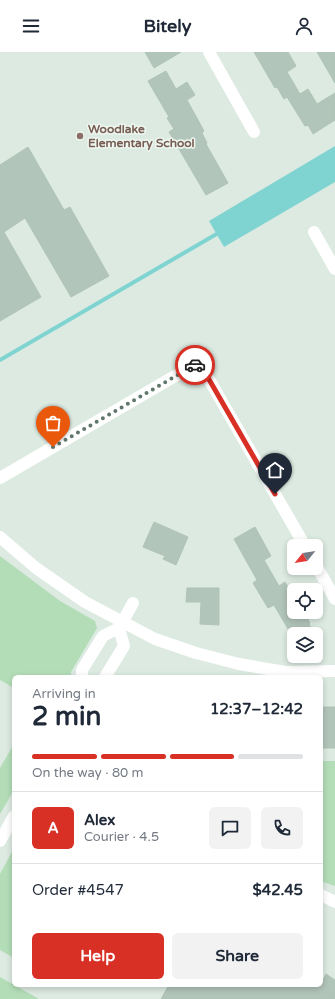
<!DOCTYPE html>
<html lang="en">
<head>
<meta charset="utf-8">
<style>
  :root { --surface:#fff; --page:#f2f2f3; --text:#1f2937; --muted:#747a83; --line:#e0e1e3; --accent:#d93025 }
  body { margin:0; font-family:"Varela Round",sans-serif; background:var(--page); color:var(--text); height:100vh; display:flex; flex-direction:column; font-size:15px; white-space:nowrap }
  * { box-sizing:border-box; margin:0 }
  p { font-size:13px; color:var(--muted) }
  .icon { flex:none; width:22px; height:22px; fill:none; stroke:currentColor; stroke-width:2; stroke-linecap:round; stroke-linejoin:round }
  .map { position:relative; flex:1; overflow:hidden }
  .details { position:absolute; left:12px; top:623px; width:311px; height:312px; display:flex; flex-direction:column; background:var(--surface); border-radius:6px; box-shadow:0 2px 6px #0003 }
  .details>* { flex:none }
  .needle { width:26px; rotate:240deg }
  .tools { position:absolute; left:287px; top:487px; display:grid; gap:8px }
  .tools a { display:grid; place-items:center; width:36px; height:36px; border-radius:6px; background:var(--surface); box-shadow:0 2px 6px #0003; font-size:20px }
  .pin { position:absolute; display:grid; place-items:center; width:34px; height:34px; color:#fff; margin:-41px -17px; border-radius:50% 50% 50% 0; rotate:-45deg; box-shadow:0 0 4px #0007 }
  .pin .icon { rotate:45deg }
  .courier { position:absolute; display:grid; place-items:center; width:40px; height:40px; margin:-20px; border:3px solid #d93025; border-radius:50%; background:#fff; color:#222; box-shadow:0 1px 5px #0007 }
  .headline em { font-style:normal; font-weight:700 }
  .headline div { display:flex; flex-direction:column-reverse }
  .headline { display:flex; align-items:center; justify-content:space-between; height:68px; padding:0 20px }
  h1 { font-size:26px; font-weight:700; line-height:30px }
  .bar { display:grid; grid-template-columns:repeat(4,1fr); gap:6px 4px; align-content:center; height:48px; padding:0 20px }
  .bar i { height:5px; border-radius:3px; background:var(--line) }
  .bar .selected { background:var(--accent) }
  .bar p { grid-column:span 4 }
  .line { display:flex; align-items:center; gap:10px; padding:0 20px; border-top:1px solid var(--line) }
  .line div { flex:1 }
  .round { display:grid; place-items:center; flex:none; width:42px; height:42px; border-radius:6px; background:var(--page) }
  .primary-button { display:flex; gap:8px; margin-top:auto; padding:8px 20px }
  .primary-button a { flex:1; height:46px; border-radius:6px; background:var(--accent); color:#fff; font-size:16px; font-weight:700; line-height:46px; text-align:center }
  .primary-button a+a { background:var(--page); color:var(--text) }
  header { display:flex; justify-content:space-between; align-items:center; height:52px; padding:0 20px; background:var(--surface); font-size:18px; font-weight:700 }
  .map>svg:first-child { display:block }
  .green { fill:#b3ddb7 }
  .water { fill:#7fd4d2 }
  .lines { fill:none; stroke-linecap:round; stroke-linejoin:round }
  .stream { stroke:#7fd4d2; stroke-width:4 }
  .building { fill:#b2c5ba; stroke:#afc4b7 }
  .minor { stroke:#fff; stroke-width:12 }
  .done { stroke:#60786c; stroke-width:4; stroke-dasharray:0 7.2 }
  .route { stroke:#d93025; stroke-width:5 }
  .education-dot { fill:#8d6e63; stroke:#edf7f0; stroke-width:1.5 }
  .labels { text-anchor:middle; stroke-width:3; stroke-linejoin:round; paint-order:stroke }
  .education-label { font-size:12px; font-weight:bold; fill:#785e54; stroke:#edf7f0; text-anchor:start }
</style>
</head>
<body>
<header><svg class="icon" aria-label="menu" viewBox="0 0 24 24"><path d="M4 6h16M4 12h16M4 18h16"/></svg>Bitely<svg class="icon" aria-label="person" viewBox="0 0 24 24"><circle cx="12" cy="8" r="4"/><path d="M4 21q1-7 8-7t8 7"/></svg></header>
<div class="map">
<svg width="335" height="947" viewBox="0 0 335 947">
  <rect width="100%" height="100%" fill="#dceae1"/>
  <!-- green -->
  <g class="green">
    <path d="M0,504L60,549L95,569L97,576L71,620V625H14V636L0,628Z"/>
    <path d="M14,692V738L0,762V716Z"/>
    <path d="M321,709H335V834L321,829Z"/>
    <path d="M14,796V906L0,898V822Z"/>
    <path d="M0,925L39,947H0Z"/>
  </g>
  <!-- water -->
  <path class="water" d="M335,94V130L224,195L209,169Z"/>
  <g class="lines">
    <!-- stream -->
    <path class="stream" d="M0,308L220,180"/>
  </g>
  <!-- building -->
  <g class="building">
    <path d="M145,0H181L154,16Z"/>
    <path d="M254,0H288L296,14L287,20L300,42L308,37L317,52L335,41V68L313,82L308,73L305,74L287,45L284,47L277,35L275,36Z"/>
    <path d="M317,0H335V31Z"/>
    <path d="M166,19L176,37L187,30L195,43L187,48L204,79L202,81L207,91L206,92L228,131L206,143L169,80L174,77L167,66L169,65L148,29Z"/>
    <path d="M28,95L64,158L70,155L109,224L71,245L25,166L4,180L41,245L0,269V113Z"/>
    <path d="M154,470L188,485L176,513L163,507L165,504L143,495Z"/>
    <path d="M255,475L271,504L264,508L279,534L285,530L294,546V560H304L310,571L309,572L311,576L308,578L311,582H291L274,553L268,556L253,531L257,528L234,487Z"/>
    <path d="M187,536H219V573L200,572L201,550H186Z"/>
    <rect x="321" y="655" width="14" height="41"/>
    <path d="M326,922L335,928V947H161L169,933H321Z"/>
  </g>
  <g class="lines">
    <!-- minor -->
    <g class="minor">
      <path d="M209,0L254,80"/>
      <path d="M314,180L335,217"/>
      <path d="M0,426L199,310L305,494"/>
      <path d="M0,485L36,516L85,550L155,587L196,601L239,612L285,620L335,619"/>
      <path d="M316,513L335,547"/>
      <path d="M119,576L133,551"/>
      <path d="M82,625V618L103,584L119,576"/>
      <path d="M105,625L124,594L119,576"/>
      <path d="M0,789L14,764"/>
      <path d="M321,843L335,850"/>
    </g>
  </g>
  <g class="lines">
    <!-- done -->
    <path class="done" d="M53,395L195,313"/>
    <!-- route -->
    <path class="route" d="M195,313L199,310L275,442"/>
  </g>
  <!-- markers -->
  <circle class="education-dot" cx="80" cy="84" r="4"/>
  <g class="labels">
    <!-- education labels -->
    <g class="education-label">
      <text x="88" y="81">Woodlake<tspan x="88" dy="14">Elementary School</tspan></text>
    </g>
  </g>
</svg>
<div class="tools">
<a><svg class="needle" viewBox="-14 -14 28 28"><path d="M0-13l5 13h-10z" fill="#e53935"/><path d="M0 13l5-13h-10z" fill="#747a83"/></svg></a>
<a><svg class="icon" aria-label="locate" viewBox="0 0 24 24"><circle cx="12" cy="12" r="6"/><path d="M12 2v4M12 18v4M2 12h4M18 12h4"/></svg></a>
<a><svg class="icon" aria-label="layers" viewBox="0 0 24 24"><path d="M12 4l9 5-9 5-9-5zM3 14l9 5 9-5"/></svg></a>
</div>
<div class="pin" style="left:53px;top:395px;background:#ea580c"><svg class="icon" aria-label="bag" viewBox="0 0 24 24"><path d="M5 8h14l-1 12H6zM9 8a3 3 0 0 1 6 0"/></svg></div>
<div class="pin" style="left:275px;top:442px;background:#1f2937"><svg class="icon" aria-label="home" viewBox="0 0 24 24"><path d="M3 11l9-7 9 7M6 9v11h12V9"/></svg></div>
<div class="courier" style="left:195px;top:313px"><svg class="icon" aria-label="car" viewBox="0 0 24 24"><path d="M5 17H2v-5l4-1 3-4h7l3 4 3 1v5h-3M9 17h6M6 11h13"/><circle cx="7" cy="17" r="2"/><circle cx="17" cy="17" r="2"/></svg></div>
<section class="details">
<div class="headline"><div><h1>2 min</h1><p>Arriving in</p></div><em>12:37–12:42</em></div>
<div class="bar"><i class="selected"></i><i class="selected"></i><i class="selected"></i><i></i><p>On the way · 80 m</p></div>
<div class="line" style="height:72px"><b class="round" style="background:var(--accent);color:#fff">A</b><div><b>Alex</b><p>Courier · 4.5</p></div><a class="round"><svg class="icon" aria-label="chat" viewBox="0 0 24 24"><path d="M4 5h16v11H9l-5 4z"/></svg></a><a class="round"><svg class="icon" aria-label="phone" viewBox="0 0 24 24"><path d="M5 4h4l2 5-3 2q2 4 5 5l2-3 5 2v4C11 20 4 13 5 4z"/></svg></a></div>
<div class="line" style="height:52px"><div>Order #4547</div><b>$42.45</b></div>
<div class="primary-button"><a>Help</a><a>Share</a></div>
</section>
</div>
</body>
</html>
